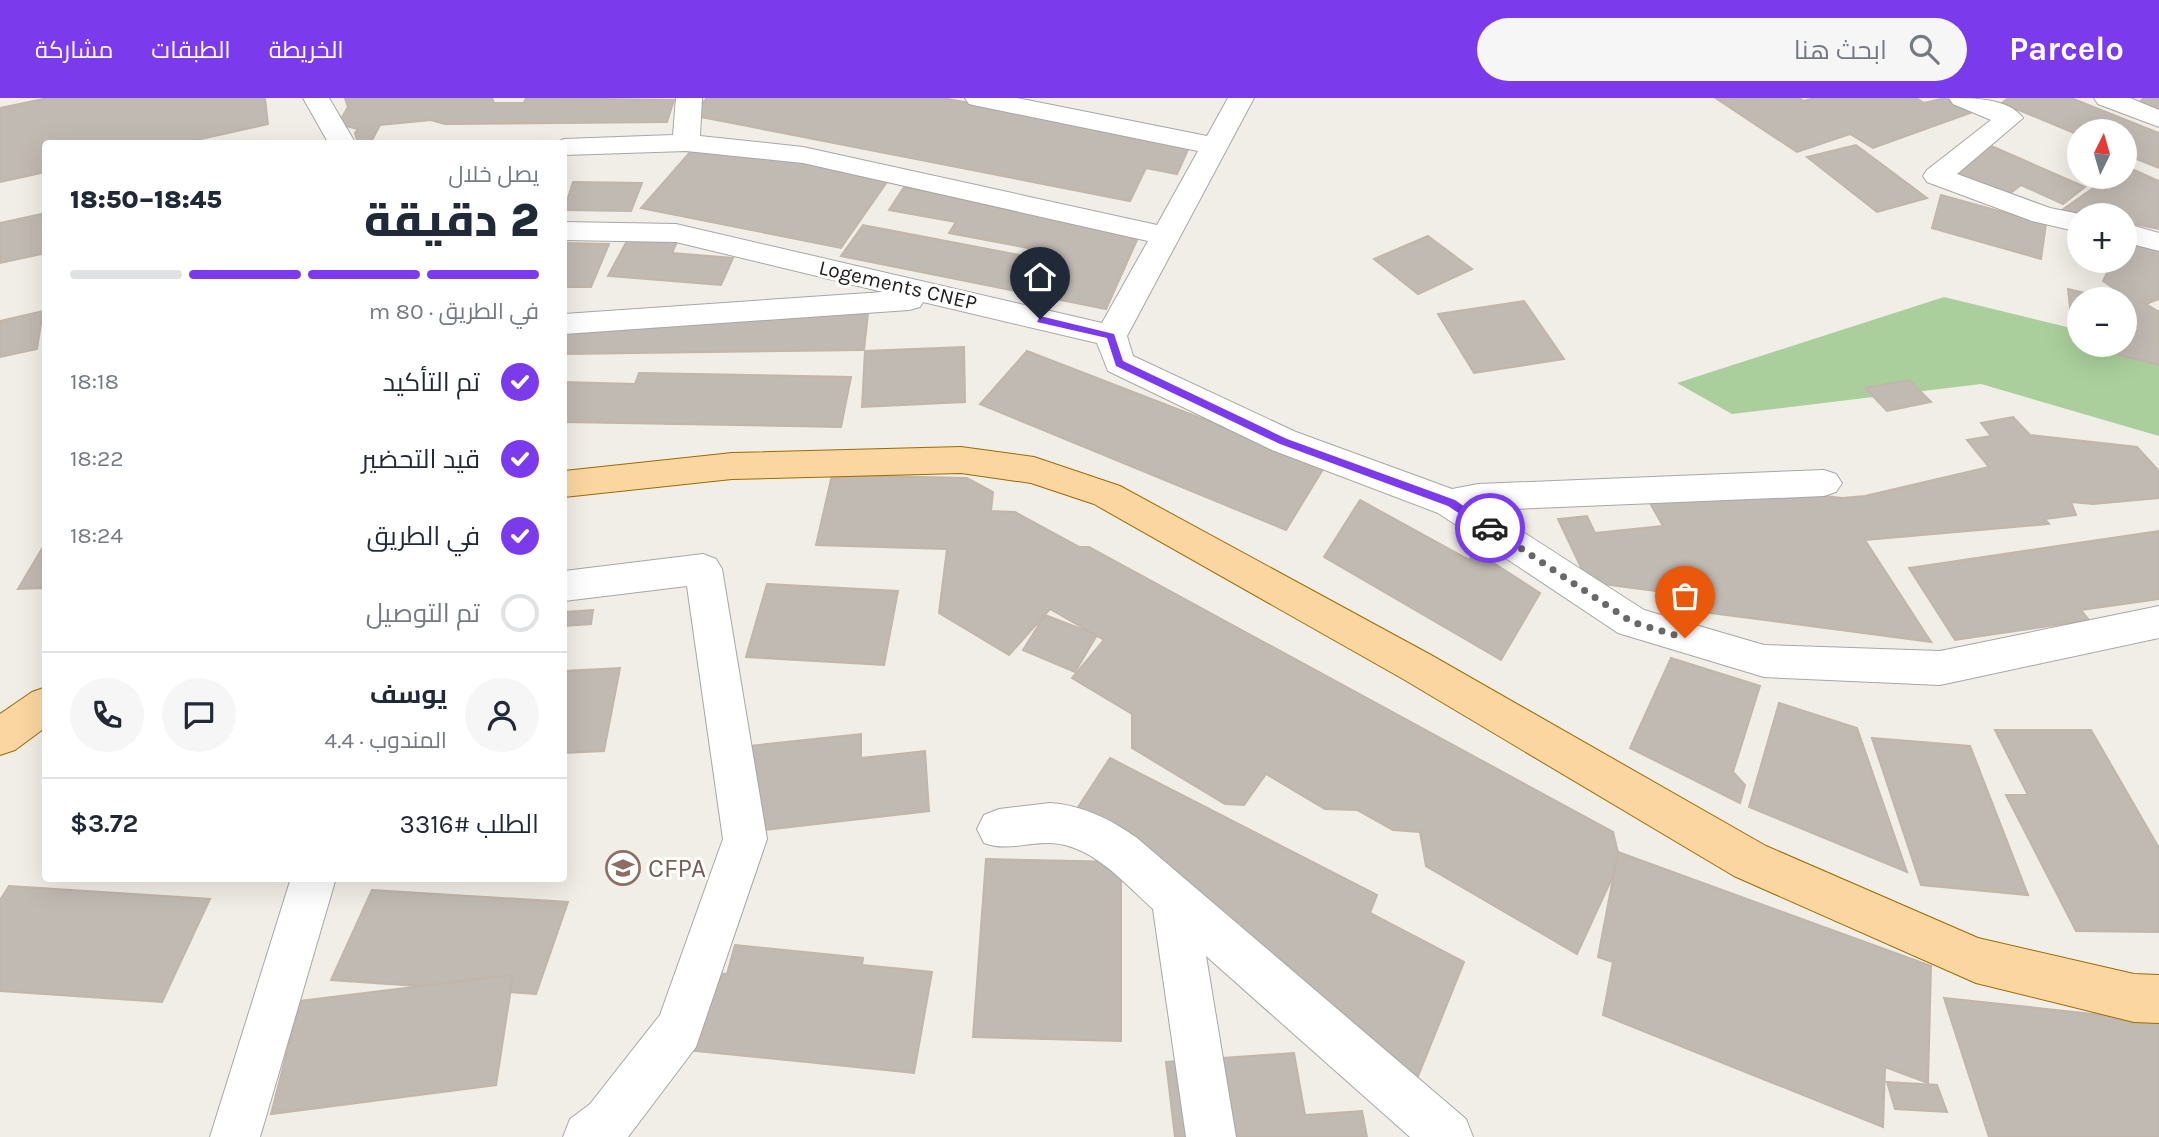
<!DOCTYPE html>
<html lang="ar">
<head>
<meta charset="utf-8">
<style>
  :root { --surface:#fff; --page:#f6f6f7; --text:#1f2937; --muted:#747a83; --line:#e0e1e3; --accent:#7c3aed }
  body { margin:0; font-family:Karla,Cairo,sans-serif; background:var(--page); color:var(--text); direction:rtl; height:100vh; display:flex; flex-direction:column; font-size:26px; white-space:nowrap }
  * { box-sizing:border-box; margin:0 }
  p { font-size:23px; color:var(--muted) }
  .icon { flex:none; width:38px; height:38px; fill:none; stroke:currentColor; stroke-width:2; stroke-linecap:round; stroke-linejoin:round }
  .map { position:relative; flex:1; overflow:hidden; direction:ltr }
  .drawer { position:absolute; left:42px; top:42px; width:525px; height:742px; display:flex; flex-direction:column; background:var(--surface); border-radius:7px; box-shadow:0 7px 28px #0002; direction:rtl }
  .drawer>* { flex:none }
  .needle { width:46px; rotate:5deg }
  .buttons { position:absolute; left:2067px; top:21px; display:grid; gap:14px }
  .buttons a { display:grid; place-items:center; width:70px; height:70px; border-radius:50%; background:var(--surface); box-shadow:0 7px 28px #0002; font-size:35px }
  .pin { position:absolute; display:grid; place-items:center; width:60px; height:60px; color:#fff; margin:-72px -30px; border-radius:50% 50% 50% 0; rotate:-45deg; box-shadow:0 0 7px #0007 }
  .pin .icon { rotate:45deg }
  .courier { position:absolute; display:grid; place-items:center; width:70px; height:70px; margin:-35px; border:5px solid #7c3aed; border-radius:50%; background:#fff; color:#222; box-shadow:0 2px 9px #0007 }
  .summary em { font-style:normal; font-weight:800 }
  .summary div { display:flex; flex-direction:column-reverse }
  .summary { display:flex; align-items:center; justify-content:space-between; height:119px; padding:0 28px }
  h1 { font-size:46px; font-weight:800; line-height:52px }
  .bar { display:grid; grid-template-columns:repeat(4,1fr); gap:10px 7px; align-content:center; height:84px; padding:0 28px }
  .bar i { height:9px; border-radius:5px; background:var(--line) }
  .bar .active { background:var(--accent) }
  .bar p { grid-column:span 4 }
  .line { display:flex; align-items:center; gap:18px; padding:0 28px; border-top:2px solid var(--line) }
  .line div { flex:1 }
  .round { display:grid; place-items:center; flex:none; width:74px; height:74px; border-radius:37px; background:var(--page) }
  ol { padding:0 28px; list-style:none }
  li { display:flex; align-items:center; gap:21px; height:77px }
  li p { margin-inline-start:auto }
  li .icon { padding:7px; border-radius:50%; background:var(--accent); color:#fff; stroke-width:4 }
  li:last-child { color:var(--muted) }
  li i { width:38px; height:38px; border:4px solid var(--line); border-radius:50% }
  header { display:flex; align-items:center; gap:42px; box-sizing:border-box; height:98px; padding:0 35px; background:var(--accent); color:#fff }
  header strong { font-size:33px }
  nav { display:flex; gap:38px; margin-inline-start:auto; font-size:24px }
  .search { width:490px; height:63px; background:var(--page); display:flex; align-items:center; gap:18px; box-sizing:border-box; padding:0 24px; border-radius:38px; color:var(--muted); font-size:26px }
  .map>svg:first-child { display:block }
  .forest { fill:#aacf9c }
  .building { fill:#c1bab3; stroke:#c2b5a9; stroke-width:2 }
  .lines { fill:none; stroke-linecap:round; stroke-linejoin:round }
  .minor-casing { stroke:#a7a7a7; stroke-width:2 }
  .major-casing { stroke:#9b6c01; stroke-width:2 }
  .minor { fill:#fff; fill-rule:evenodd }
  .major { fill:#fbd6a1; fill-rule:evenodd }
  .route { fill:#7c3aed }
  .done { stroke:#696866; stroke-width:7; stroke-dasharray:0 12.6 }
  .labels { text-anchor:middle; stroke-width:6; stroke-linejoin:round; paint-order:stroke }
  .far-street-label { font-size:21px; fill:#202020; stroke:#fff }
  .education-label { font-size:26px; fill:#785e54; stroke:#fff; text-anchor:start }
</style>
</head>
<body>
<header>
<strong>Parcelo</strong>
<div class="search"><svg class="icon" aria-label="search" viewBox="0 0 24 24"><circle cx="10" cy="10" r="6"/><path d="M15 15l6 6"/></svg>ابحث هنا</div>
<nav><a>الخريطة</a><a>الطبقات</a><a>مشاركة</a></nav>
</header>
<div class="map">
<svg width="2159" height="1039" viewBox="0 0 2159 1039">
  <rect width="100%" height="100%" fill="#f1eee7"/>
  <!-- forest -->
  <path class="forest" d="M1944,199L2079,232V247H2124L2159,252V338L1981,286L1732,316L1677,285Z"/>
  <!-- building -->
  <g class="building">
    <path d="M48,0H265L268,26L179,46H46V74L0,84V10Z"/>
    <path d="M345,0H492L494,5H524L526,0L674,2L667,24L445,26L431,22L380,27L370,46H358L355,35L358,31L338,26L348,9Z"/>
    <path d="M707,0H942L1191,45L1177,76L1146,70L1130,103L691,17Z"/>
    <path d="M1799,0L1804,3L1814,0H1916L1924,5L1945,0L1970,15L1873,50L1850,36L1797,54L1717,1Z"/>
    <path d="M2008,0H2071L2159,35V70L2124,56V33H2079V37L2002,5Z"/>
    <path d="M2144,0H2159V15L2136,7Z"/>
    <path d="M698,45L889,81L841,150L641,110Z"/>
    <path d="M1856,47L1927,100L1877,114L1807,59Z"/>
    <path d="M1989,47L2085,89L2063,106L2021,87L2004,100L1955,78L1968,68L1962,66Z"/>
    <path d="M2125,68L2159,83V131L2124,124V117H2090L2062,112L2109,79H2124Z"/>
    <path d="M573,84L642,85L631,113L564,112Z"/>
    <path d="M904,89L1141,133L1106,211L841,158L863,127L1030,159L1034,151L949,135L956,124L889,112Z"/>
    <path d="M1941,97L2046,126L2041,161L1932,130Z"/>
    <path d="M46,115V155L0,165V125Z"/>
    <path d="M1428,138L1472,171L1418,196L1374,161Z"/>
    <path d="M2124,140L2159,147V201L2146,206L2159,214V267L2080,247H2124V201H2079V246L2074,244L2068,191L2098,198L2115,191L2103,183L2108,173L2093,163H2124Z"/>
    <path d="M628,141L677,144L672,155L733,160L721,187L608,178Z"/>
    <path d="M564,145L609,146L591,189H564Z"/>
    <path d="M1524,203L1564,261L1474,275L1438,216Z"/>
    <path d="M43,213L37,251L0,259V223Z"/>
    <path d="M868,215L864,252L564,256V218Z"/>
    <path d="M964,249L965,304L862,309L865,253Z"/>
    <path d="M1027,253L1325,368L1286,432L980,306Z"/>
    <path d="M639,275L851,279L841,329L564,324V284L635,286Z"/>
    <path d="M1909,282L1931,304L1887,313L1865,290Z"/>
    <path d="M2013,319L2030,337L2137,349L2159,373V400L2093,406L2071,404L2076,417L2045,421L2049,426L1865,442L1931,544L1688,512L1679,496L1588,484L1558,421L1587,418L1595,435L1663,428L1650,405L1779,393L1842,400L1865,398L1989,369L1967,342L1991,338L1981,325Z"/>
    <path d="M832,377L967,380L993,394L991,413L1015,414L1079,449H1089L1613,734L1620,763L1577,856L1426,768L1420,734L1393,732L1357,712L1325,711L1266,676L1244,707L1225,706L1132,650V616L1072,580L1104,542L1050,511L1009,557L939,515L947,451L816,447Z"/>
    <path d="M1360,402L1469,462L1475,453L1540,495L1501,562L1324,459Z"/>
    <path d="M2159,433V501L2081,512L2089,522L1955,542L1909,470Z"/>
    <path d="M46,444V490L18,491Z"/>
    <path d="M767,486L898,493L884,567L746,559Z"/>
    <path d="M593,512L591,526L564,528V514Z"/>
    <path d="M1045,517L1097,537L1075,574L1023,552Z"/>
    <path d="M1671,560L1760,588L1733,674L1745,687L1740,705L1630,650Z"/>
    <path d="M620,570L604,653L564,655V573Z"/>
    <path d="M1779,605L1857,630L1907,774L1749,709Z"/>
    <path d="M1995,632H2091L2159,750V834L2076,833L2006,697H2028Z"/>
    <path d="M861,636V660L925,653L929,713L746,734L749,648Z"/>
    <path d="M1872,640L1970,648L2028,797L1921,787Z"/>
    <path d="M1110,660L1377,797L1370,815L1464,864L1410,998L1346,963L1360,929L1226,856L1242,826L1064,731Z"/>
    <path d="M1618,754L1931,868L1928,985L1885,969L1883,1029L1603,917L1613,864L1598,859Z"/>
    <path d="M986,761L1121,764V943L973,939Z"/>
    <path d="M9,788L210,801L162,904L0,893V802Z"/>
    <path d="M372,792L568,804L536,896L331,882Z"/>
    <path d="M735,847L863,860L862,867L932,874L914,975L687,952L708,874L727,876Z"/>
    <path d="M513,877L496,987L271,1016L300,903Z"/>
    <path d="M1944,900L2159,923V1039H1989Z"/>
    <path d="M1294,955L1305,1017L1362,1013L1367,1039H1175L1166,964Z"/>
    <path d="M1887,984L1937,987L1947,1014L1895,1011Z"/>
  </g>
  <g class="lines">
    <!-- minor casing -->
    <g class="minor-casing">
      <g id="minor">
        <path d="M303,0H329L356,46H329Z"/>
        <path d="M676,0H702L700,38L803,49L1157,127L1198,53L978,8L969,6L965,0H1017L1207,38L1228,0H1254L1127,238L1133,258L1296,334L1452,391L1478,386L1824,372L1836,376L1842,385L1836,394L1824,398L1489,412L1644,512L1764,547L1940,553L2159,508V540L1940,587L1764,579L1618,535L1438,415L1272,352L1108,273L1097,245L923,204L920,209L909,212L564,236V216L883,194L676,144L564,142V124L676,126L1102,225L1148,143L803,65L686,53L564,57V46H553L564,41L673,37Z"/>
        <path d="M1949,0C1972,0 2009,0 2023,20L1957,76L2050,110L2084,117H2079V134L2032,123L1927,84L1923,78L1927,72L1991,22L1953,6Z"/>
        <path d="M2094,0H2130L2159,12V29L2098,6Z"/>
        <path d="M2124,125L2159,135V153L2124,144Z"/>
        <path d="M703,456L716,461L722,471L767,741L696,949L628,1039H563L570,1021L590,1006L660,917L723,741L687,488L564,503V473Z"/>
        <path d="M1050,705C1082,707 1110,721 1137,740L1466,1021L1473,1039H1410L1206,858L1236,1039H1186L1153,811C1124,785 1091,745 1048,745C1025,745 1006,753 984,745L977,731L984,717L999,711Z"/>
        <path d="M291,780H336L260,1039H210Z"/>
      </g>
    </g>
    <!-- major casing -->
    <g class="major-casing">
      <g id="major">
        <path d="M961,349L1034,359L1120,388L1431,557L1766,748L1978,840L2134,876L2159,877V925L2134,924L1976,885L1734,778L1403,581L1094,406L1031,385L961,375L732,381L564,399V373L732,355Z"/>
        <path d="M46,589V629L15,652L0,657V616L32,594Z"/>
      </g>
    </g>
    <!-- minor -->
    <use href="#minor" class="minor"/>
    <!-- major -->
    <use href="#major" class="major"/>
  </g>
  <!-- route -->
  <path class="route" d="M1040,218L1114,236L1123,263L1287,341L1455,402L1495,430L1486,433L1448,408L1280,346L1116,268L1107,240L1037,224Z"/>
  <g class="lines">
    <!-- done -->
    <path class="done" d="M1490,430L1632,524L1685,540"/>
  </g>
  <!-- icons -->
  <defs>
    <g id="university-ring" transform="scale(1.75)"><circle r="9.5" fill="#fff" stroke="#8d6e63" stroke-width="1.5"/><path d="M0-5L7-2L0 1L-7-2ZM-4 1L0 2.5L4 1V4Q0 6-4 4Z" fill="#8d6e63"/></g>
  </defs>
  <g fill-rule="evenodd">
    <use href="#university-ring" x="623" y="770"/>
  </g>
  <g class="labels">
    <!-- far-street labels -->
    <g class="far-street-label">
      <text transform="translate(898 187) rotate(13)" y="7">Logements CNEP</text>
    </g>
    <!-- education labels -->
    <g class="education-label">
      <text x="648" y="779">CFPA</text>
    </g>
  </g>
</svg>
<div class="buttons">
<a><svg class="needle" viewBox="-14 -14 28 28"><path d="M0-13l5 13h-10z" fill="#e53935"/><path d="M0 13l5-13h-10z" fill="#747a83"/></svg></a>
<a>+</a>
<a>−</a>
</div>
<div class="pin" style="left:1685px;top:540px;background:#ea580c"><svg class="icon" aria-label="bag" viewBox="0 0 24 24"><path d="M5 8h14l-1 12H6zM9 8a3 3 0 0 1 6 0"/></svg></div>
<div class="pin" style="left:1040px;top:221px;background:#1f2937"><svg class="icon" aria-label="home" viewBox="0 0 24 24"><path d="M3 11l9-7 9 7M6 9v11h12V9"/></svg></div>
<div class="courier" style="left:1490px;top:430px"><svg class="icon" aria-label="car" viewBox="0 0 24 24"><path d="M5 17H2v-5l4-1 3-4h7l3 4 3 1v5h-3M9 17h6M6 11h13"/><circle cx="7" cy="17" r="2"/><circle cx="17" cy="17" r="2"/></svg></div>
<section class="drawer">
<div class="summary"><div><h1>2 دقيقة</h1><p>يصل خلال</p></div><em>18:45–18:50</em></div>
<div class="bar"><i class="active"></i><i class="active"></i><i class="active"></i><i></i><p>في الطريق · 80 m</p></div>
<ol>
<li><svg class="icon" aria-label="check" viewBox="0 0 24 24"><path d="M5 12l5 5 9-10"/></svg>تم التأكيد<p>18:18</p></li>
<li><svg class="icon" aria-label="check" viewBox="0 0 24 24"><path d="M5 12l5 5 9-10"/></svg>قيد التحضير<p>18:22</p></li>
<li><svg class="icon" aria-label="check" viewBox="0 0 24 24"><path d="M5 12l5 5 9-10"/></svg>في الطريق<p>18:24</p></li>
<li><i></i>تم التوصيل</li>
</ol>
<div class="line" style="height:126px"><a class="round"><svg class="icon" aria-label="person" viewBox="0 0 24 24"><circle cx="12" cy="8" r="4"/><path d="M4 21q1-7 8-7t8 7"/></svg></a><div><b>يوسف</b><p>المندوب · 4.4</p></div><a class="round"><svg class="icon" aria-label="chat" viewBox="0 0 24 24"><path d="M4 5h16v11H9l-5 4z"/></svg></a><a class="round"><svg class="icon" aria-label="phone" viewBox="0 0 24 24"><path d="M5 4h4l2 5-3 2q2 4 5 5l2-3 5 2v4C11 20 4 13 5 4z"/></svg></a></div>
<div class="line" style="height:91px"><div>الطلب #3316</div><b>$3.72</b></div>
</section>
</div>
</body>
</html>
